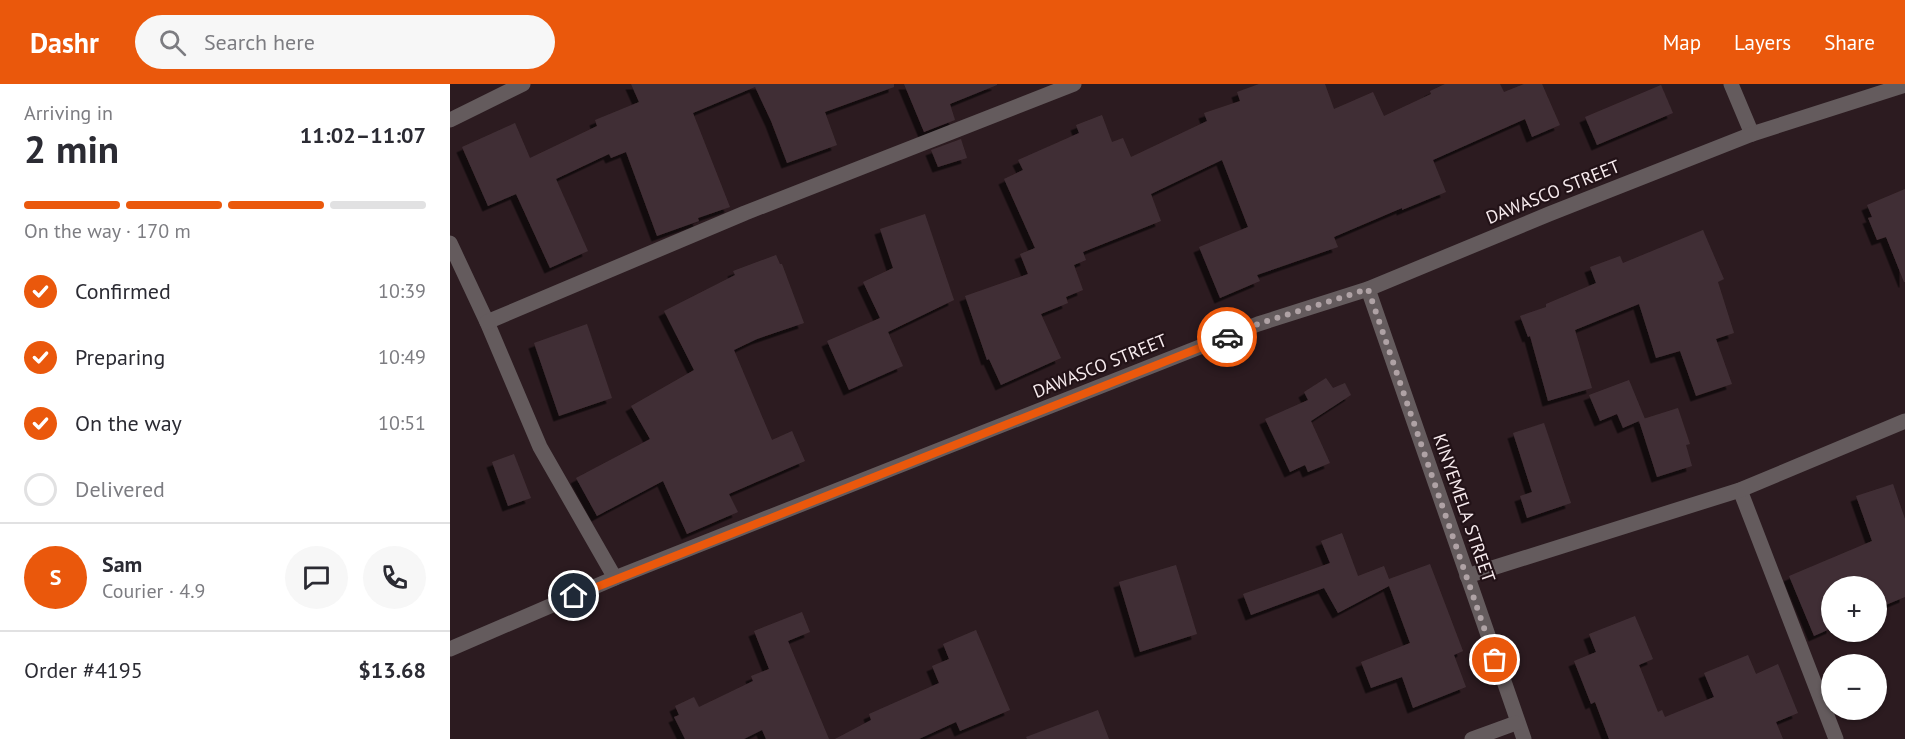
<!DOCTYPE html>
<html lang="en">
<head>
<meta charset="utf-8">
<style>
  :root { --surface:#fff; --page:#f7f7f7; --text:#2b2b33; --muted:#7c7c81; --line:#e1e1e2; --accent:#ea580c }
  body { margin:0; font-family:"PT Sans",sans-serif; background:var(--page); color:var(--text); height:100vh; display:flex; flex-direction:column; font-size:22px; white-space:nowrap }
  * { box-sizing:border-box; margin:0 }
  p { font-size:20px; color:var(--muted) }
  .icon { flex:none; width:33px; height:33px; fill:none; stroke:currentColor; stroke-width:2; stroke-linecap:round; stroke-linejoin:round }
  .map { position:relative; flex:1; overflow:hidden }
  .side { display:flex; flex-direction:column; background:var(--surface); width:450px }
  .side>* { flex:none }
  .tools { position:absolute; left:1371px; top:492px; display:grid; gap:12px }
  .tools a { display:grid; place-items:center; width:66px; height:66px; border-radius:50%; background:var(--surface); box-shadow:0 2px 4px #0004; font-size:30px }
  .pin { position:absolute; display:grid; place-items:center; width:51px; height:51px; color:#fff; margin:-26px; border:3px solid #fff; border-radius:50%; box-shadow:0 2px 6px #0007 }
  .courier { position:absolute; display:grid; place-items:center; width:60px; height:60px; margin:-30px; border:4px solid #ea580c; border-radius:50%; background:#fff; color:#222; box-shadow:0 2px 8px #0007 }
  .head em { font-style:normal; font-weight:600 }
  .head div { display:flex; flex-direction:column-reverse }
  .head { display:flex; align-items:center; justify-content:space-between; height:102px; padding:0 24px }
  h1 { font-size:39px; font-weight:600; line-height:45px }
  .bar { display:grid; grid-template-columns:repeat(4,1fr); gap:9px 6px; align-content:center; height:72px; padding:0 24px }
  .bar i { height:8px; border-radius:4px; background:var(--line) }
  .bar .current { background:var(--accent) }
  .bar p { grid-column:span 4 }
  .line { display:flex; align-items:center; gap:15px; padding:0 24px; border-top:2px solid var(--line) }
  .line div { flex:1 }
  .round { display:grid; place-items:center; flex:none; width:63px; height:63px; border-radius:32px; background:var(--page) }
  ol { padding:0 24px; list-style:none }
  li { display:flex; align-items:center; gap:18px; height:66px }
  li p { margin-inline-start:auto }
  li .icon { padding:6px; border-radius:50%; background:var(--accent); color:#fff; stroke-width:4 }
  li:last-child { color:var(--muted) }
  li i { width:33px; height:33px; border:3px solid var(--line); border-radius:50% }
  header { display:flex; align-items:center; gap:36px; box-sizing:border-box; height:84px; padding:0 30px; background:var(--accent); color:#fff }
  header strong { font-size:28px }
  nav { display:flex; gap:33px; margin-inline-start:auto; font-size:21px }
  .search { width:420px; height:54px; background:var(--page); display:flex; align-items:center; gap:15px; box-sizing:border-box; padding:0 21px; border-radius:33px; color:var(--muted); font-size:22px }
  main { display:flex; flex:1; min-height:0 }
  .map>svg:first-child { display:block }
  .building { fill:#412f35; filter:url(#shadow) }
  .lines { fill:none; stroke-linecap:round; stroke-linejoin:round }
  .minor { stroke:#645b5d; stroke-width:15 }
  .done { stroke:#afa2a5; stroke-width:6; stroke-dasharray:0 10.8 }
  .route { stroke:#ea580c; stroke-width:8 }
  .labels { text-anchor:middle; stroke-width:4.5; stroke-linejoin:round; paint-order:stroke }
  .street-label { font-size:18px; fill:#f6eaed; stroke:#221217 }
</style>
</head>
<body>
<header>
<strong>Dashr</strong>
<div class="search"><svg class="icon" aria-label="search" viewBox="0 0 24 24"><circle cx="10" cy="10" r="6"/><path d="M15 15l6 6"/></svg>Search here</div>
<nav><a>Map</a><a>Layers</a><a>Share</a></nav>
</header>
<main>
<section class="side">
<div class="head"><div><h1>2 min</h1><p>Arriving in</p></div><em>11:02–11:07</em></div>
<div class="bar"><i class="current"></i><i class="current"></i><i class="current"></i><i></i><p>On the way · 170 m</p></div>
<ol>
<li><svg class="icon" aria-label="check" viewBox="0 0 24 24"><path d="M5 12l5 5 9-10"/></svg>Confirmed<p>10:39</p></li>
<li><svg class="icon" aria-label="check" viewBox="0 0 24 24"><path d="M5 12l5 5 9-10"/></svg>Preparing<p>10:49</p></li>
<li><svg class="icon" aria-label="check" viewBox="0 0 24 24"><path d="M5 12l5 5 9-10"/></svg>On the way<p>10:51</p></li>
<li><i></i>Delivered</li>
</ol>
<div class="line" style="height:108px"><b class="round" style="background:var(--accent);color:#fff">S</b><div><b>Sam</b><p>Courier · 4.9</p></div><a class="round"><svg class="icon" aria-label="chat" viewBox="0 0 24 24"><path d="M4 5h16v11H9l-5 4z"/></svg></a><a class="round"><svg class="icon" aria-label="phone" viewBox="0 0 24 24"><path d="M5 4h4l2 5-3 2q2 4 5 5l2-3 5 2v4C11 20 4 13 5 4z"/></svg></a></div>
<div class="line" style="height:78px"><div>Order #4195</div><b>$13.68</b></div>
</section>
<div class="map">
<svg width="1455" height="655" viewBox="0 0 1455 655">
  <defs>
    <filter id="shadow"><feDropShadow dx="-5.5" dy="5.5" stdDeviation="0" flood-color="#0009"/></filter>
  </defs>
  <rect width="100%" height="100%" fill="#2c1b20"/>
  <!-- building -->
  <g class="building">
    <path d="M181,0H444V3L375,28L387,61L337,79L321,37L305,3L243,29L280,123L248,134L249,137L207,152L176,68L161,74L159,70L106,95L138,167L100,184L66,110L38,122L12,63L65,39L80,74L147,42L145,36L189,18Z"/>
    <path d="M454,0H547V1L500,20L505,36L474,48Z"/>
    <path d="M809,0H875L884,25L923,8L934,32L981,10L980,7L995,0H1050L1054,8L1074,0H1092L1110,41L1082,53L1075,35L983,76L996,108L952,126V124L884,153L888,163L807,191L810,197L770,214L749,163L798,143L772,76L701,110L711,137L633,168L636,176L624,181L633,206L616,213L618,219L591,230L611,274L551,301L539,275L537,276L515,212L578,190L570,170L585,164L554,95L573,86L568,76L629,49L626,41L652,31L662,58L673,54L681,73L757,37L754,29L790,17L787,8Z"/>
    <path d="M1211,1L1223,29L1147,61L1135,33Z"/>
    <path d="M511,55L517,74L488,83L481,66Z"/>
    <path d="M1455,105V198H1454L1436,153L1427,156L1418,134L1422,133L1417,121Z"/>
    <path d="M475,130L504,216L438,248L453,282L399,306L377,257L430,234L413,198L443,184L430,145Z"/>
    <path d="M1253,146L1274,195L1268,198L1284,249L1266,255L1282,300L1246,312L1230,267L1206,274L1189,220L1125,246L1142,304L1098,317L1080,252L1078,253L1070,232L1096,223V220L1146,199L1140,183L1170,172L1173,179Z"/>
    <path d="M326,171L330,180H332L354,239L307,255L284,266L322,356L342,347L355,377L279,410L288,428L237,450L213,397L147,432L126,394L200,355L181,322L244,286L214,227L285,191L283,187Z"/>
    <path d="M137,240L162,314L109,332L84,259Z"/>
    <path d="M876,294L883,304L895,299L901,311L861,337L880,379L858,388L855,381L840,388L815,335L858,316L854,308Z"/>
    <path d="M1179,296L1195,335H1193L1228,324L1240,360L1236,361L1242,382L1207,393L1189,337L1173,344L1167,330L1150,337L1139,311Z"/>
    <path d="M1094,339L1121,419L1077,434L1070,412L1082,408L1063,349Z"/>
    <path d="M64,370L81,414L58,422L42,378Z"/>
    <path d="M1443,400L1455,435V513L1426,525V502H1382V544L1364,552L1339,492L1422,457L1406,412Z"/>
    <path d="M892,449L908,492L934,482L939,495L980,480L1013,567L1004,571L1016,603L963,624L952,593L921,604L911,578L960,559L939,502L888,529L874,504L801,531L793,510L880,479L871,457Z"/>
    <path d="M726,481L747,550L690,568L669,498Z"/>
    <path d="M352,528L360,548L338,557L379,655H316L312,646L294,655H235L224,633L229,631L225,622L244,613L249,623L303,597L301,592L319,585L304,547Z"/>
    <path d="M1185,532L1203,575L1189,581L1208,628L1212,626L1215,633L1264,613L1254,589L1298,571L1306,590L1328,580L1348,629L1326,638L1333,655H1159L1145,618L1141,620L1124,577L1146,568L1139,550Z"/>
    <path d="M526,546L560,626L510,647L506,638L469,655H385L421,636L419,630L489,599L482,582L499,575L493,560Z"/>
    <path d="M648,626L659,655H577L576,653Z"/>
  </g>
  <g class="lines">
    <!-- minor -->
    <g class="minor">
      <path d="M1281,0L1302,50"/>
      <path d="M0,36L73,0"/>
      <path d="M0,159L37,238L90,363L165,494"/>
      <path d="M918,205L1074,655"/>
      <path d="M37,238L295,129L624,0"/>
      <path d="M1290,406L1386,655"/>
      <path d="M1017,492L1290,406L1455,337"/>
      <path d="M0,565L165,494L808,240L918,205L1099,130L1302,50L1455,1"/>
      <path d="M1022,655L1066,639"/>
    </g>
  </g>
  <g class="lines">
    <!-- done -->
    <path class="done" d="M777,253L808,240L918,205L1045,576"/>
    <!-- route -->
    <path class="route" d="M124,512L777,253"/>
  </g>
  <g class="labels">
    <!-- street labels -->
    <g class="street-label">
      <text transform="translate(1103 108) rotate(-22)" y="6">DAWASCO STREET</text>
      <text transform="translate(650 282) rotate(-22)" y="6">DAWASCO STREET</text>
      <text transform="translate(1014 424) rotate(71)" y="6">KINYEMELA STREET</text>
    </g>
  </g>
</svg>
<div class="tools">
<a>+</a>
<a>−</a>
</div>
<div class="pin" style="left:1045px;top:576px;background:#ea580c"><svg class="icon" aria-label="bag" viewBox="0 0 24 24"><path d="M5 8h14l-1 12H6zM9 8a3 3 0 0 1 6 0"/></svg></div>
<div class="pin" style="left:124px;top:512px;background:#1f2937"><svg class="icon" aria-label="home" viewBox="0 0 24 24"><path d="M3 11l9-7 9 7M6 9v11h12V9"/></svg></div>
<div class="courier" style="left:777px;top:253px"><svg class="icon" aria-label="car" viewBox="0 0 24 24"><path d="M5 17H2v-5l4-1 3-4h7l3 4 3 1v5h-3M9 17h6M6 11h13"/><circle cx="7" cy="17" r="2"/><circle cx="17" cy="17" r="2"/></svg></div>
</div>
</main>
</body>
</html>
